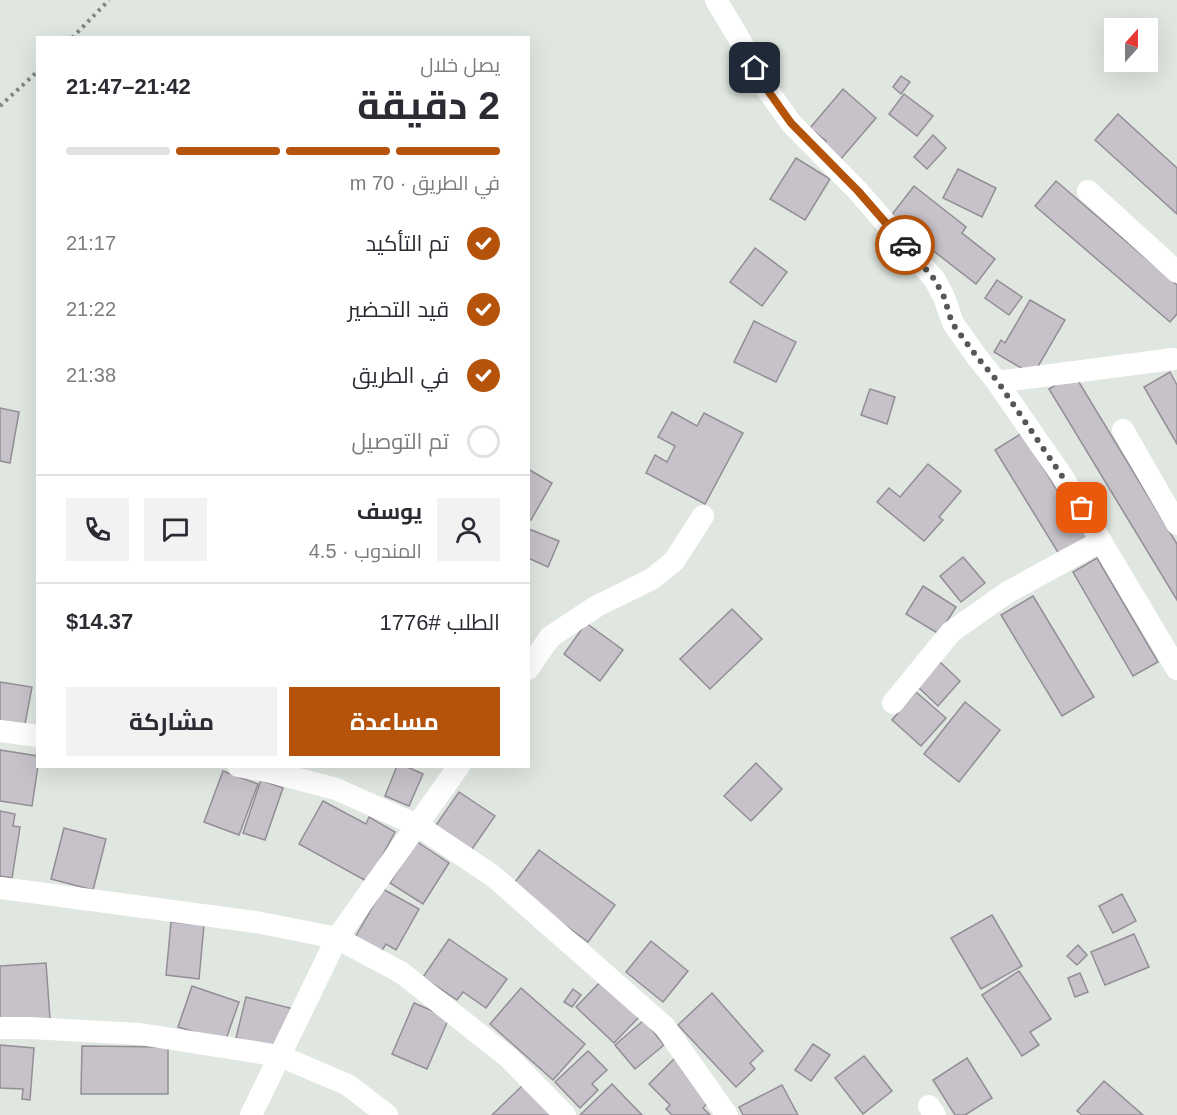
<!DOCTYPE html>
<html lang="ar">
<head>
<meta charset="utf-8">
<style>
  :root { --surface:#fff; --page:#f2f2f3; --text:#2b2b33; --muted:#7c7c81; --line:#e1e1e2; --accent:#b45309 }
  body { margin:0; font-family:Helvetica,Cairo,sans-serif; background:var(--page); color:var(--text); direction:rtl; height:100vh; display:flex; flex-direction:column; font-size:22px; white-space:nowrap }
  * { box-sizing:border-box; margin:0 }
  p { font-size:20px; color:var(--muted) }
  .icon { flex:none; width:33px; height:33px; fill:none; stroke:currentColor; stroke-width:2; stroke-linecap:round; stroke-linejoin:round }
  .map { position:relative; flex:1; overflow:hidden; direction:ltr }
  .details { position:absolute; left:36px; top:36px; width:494px; height:732px; display:flex; flex-direction:column; background:var(--surface); border-radius:0px; box-shadow:0 6px 24px #0002; direction:rtl }
  .details>* { flex:none }
  .needle { width:39px; rotate:21deg }
  .fabs { position:absolute; left:1104px; top:18px; display:grid; gap:12px }
  .fabs a { display:grid; place-items:center; width:54px; height:54px; border-radius:0px; background:var(--surface); box-shadow:0 6px 24px #0002; font-size:30px }
  .pin { position:absolute; display:grid; place-items:center; width:51px; height:51px; color:#fff; margin:-26px; border-radius:12px; box-shadow:0 3px 9px #0006 }
  .courier { position:absolute; display:grid; place-items:center; width:60px; height:60px; margin:-30px; border:4px solid #b45309; border-radius:50%; background:#fff; color:#222; box-shadow:0 2px 8px #0007 }
  .overview em { font-style:normal; font-weight:700 }
  .overview div { display:flex; flex-direction:column-reverse }
  .overview { display:flex; align-items:center; justify-content:space-between; height:102px; padding:0 30px }
  h1 { font-size:39px; font-weight:700; line-height:45px }
  .bar { display:grid; grid-template-columns:repeat(4,1fr); gap:9px 6px; align-content:center; height:72px; padding:0 30px }
  .bar i { height:8px; border-radius:4px; background:var(--line) }
  .bar .on { background:var(--accent) }
  .bar p { grid-column:span 4 }
  .line { display:flex; align-items:center; gap:15px; padding:0 30px; border-top:2px solid var(--line) }
  .line div { flex:1 }
  .round { display:grid; place-items:center; flex:none; width:63px; height:63px; border-radius:0px; background:var(--page) }
  ol { padding:0 30px; list-style:none }
  li { display:flex; align-items:center; gap:18px; height:66px }
  li p { margin-inline-start:auto }
  li .icon { padding:6px; border-radius:50%; background:var(--accent); color:#fff; stroke-width:4 }
  li:last-child { color:var(--muted) }
  li i { width:33px; height:33px; border:3px solid var(--line); border-radius:50% }
  .cta { display:flex; gap:12px; margin-top:auto; padding:12px 30px }
  .cta a { flex:1; height:69px; border-radius:0px; background:var(--accent); color:#fff; font-size:24px; font-weight:700; line-height:69px; text-align:center }
  .cta a+a { background:var(--page); color:var(--text) }
  .map>svg:first-child { display:block }
  .building { fill:#c7c2ca; stroke:#938e96; stroke-width:1.5 }
  .lines { fill:none; stroke-linecap:round; stroke-linejoin:round }
  .path { stroke:#7f8580; stroke-width:4; stroke-dasharray:3 4.5; stroke-linecap:butt }
  .minor { stroke:#fff; stroke-width:22 }
  .done { stroke:#555956; stroke-width:6; stroke-dasharray:0 10.8 }
  .route { stroke:#b45309; stroke-width:8 }
</style>
</head>
<body>
<div class="map">
<svg width="1177" height="1115" viewBox="0 0 1177 1115">
  <rect width="100%" height="100%" fill="#dfe7e0"/>
  <!-- building -->
  <g class="building">
    <path d="M901,76L910,82L901,94L893,87Z"/>
    <path d="M843,89L876,118L840,160L823,145L826,141L810,128Z"/>
    <path d="M904,94L933,116L917,136L889,114Z"/>
    <path d="M1118,114L1177,168V214L1095,140Z"/>
    <path d="M933,135L946,148L927,169L914,157Z"/>
    <path d="M796,158L830,179L805,220L770,199Z"/>
    <path d="M958,169L996,188L982,217L943,198Z"/>
    <path d="M1056,181L1177,285V314L1170,322L1035,206Z"/>
    <path d="M914,186L966,227L962,233L995,259L976,284L890,217Z"/>
    <path d="M755,248L787,272L762,306L730,282Z"/>
    <path d="M997,280L1022,297L1009,315L985,298Z"/>
    <path d="M1030,300L1065,320L1033,375L994,352L1001,340L1005,343Z"/>
    <path d="M754,321L796,342L776,382L734,362Z"/>
    <path d="M1170,372L1177,385V444L1144,387Z"/>
    <path d="M1074,374L1177,544V600L1049,389Z"/>
    <path d="M870,389L895,397L887,424L861,415Z"/>
    <path d="M0,408L19,412L10,463L0,461Z"/>
    <path d="M672,412L697,426L704,413L743,433L705,504L646,473L655,455L667,462L675,446L658,437Z"/>
    <path d="M1022,433L1086,537L1059,554L995,450Z"/>
    <path d="M928,464L961,491L939,517L943,520L924,541L877,502L889,488L900,497Z"/>
    <path d="M528,469L552,483L531,520L528,518Z"/>
    <path d="M529,529L559,541L548,567L528,558Z"/>
    <path d="M963,557L985,583L961,602L940,576Z"/>
    <path d="M1097,558L1158,662L1133,676L1073,572Z"/>
    <path d="M923,586L956,607L939,634L906,614Z"/>
    <path d="M1033,596L1094,697L1062,716L1001,615Z"/>
    <path d="M732,609L762,639L710,689L680,659Z"/>
    <path d="M586,623L623,650L600,681L564,654Z"/>
    <path d="M940,662L960,681L938,706L918,687Z"/>
    <path d="M0,682L32,687L22,740L0,736Z"/>
    <path d="M916,692L946,718L921,746L892,720Z"/>
    <path d="M965,702L1000,730L959,782L924,754Z"/>
    <path d="M0,750L38,756V766L32,806L0,801Z"/>
    <path d="M756,763L782,789L751,821L724,796Z"/>
    <path d="M397,766H405L423,774L409,806L385,796Z"/>
    <path d="M223,771L258,784L239,835L204,822Z"/>
    <path d="M261,780L283,788L265,840L243,833Z"/>
    <path d="M459,792L495,816L470,852L434,828Z"/>
    <path d="M323,801L366,824L369,817L395,832L368,882L299,844Z"/>
    <path d="M0,811L15,814L13,826L20,827L12,878L0,876Z"/>
    <path d="M64,828L106,839L93,890L51,879Z"/>
    <path d="M416,841L449,863L423,904L390,883Z"/>
    <path d="M539,850L615,905L588,942L512,886Z"/>
    <path d="M383,889L419,909L396,950L386,944L379,955L353,941Z"/>
    <path d="M1122,894L1136,921L1113,933L1099,906Z"/>
    <path d="M992,915L1022,966L981,989L951,938Z"/>
    <path d="M171,922L204,925L199,979L166,975Z"/>
    <path d="M1134,934L1149,967L1105,985L1091,952Z"/>
    <path d="M449,939L507,979L486,1008L463,992L457,1000L423,977Z"/>
    <path d="M651,941L688,971L663,1002L626,972Z"/>
    <path d="M1078,945L1087,955L1077,965L1067,956Z"/>
    <path d="M46,963L50,1019L0,1022V966Z"/>
    <path d="M1019,971L1051,1019L1030,1032L1039,1045L1022,1056L982,995Z"/>
    <path d="M1080,973L1088,992L1075,997L1068,978Z"/>
    <path d="M603,979L641,1015L614,1043L576,1007Z"/>
    <path d="M192,986L239,1002L225,1042L178,1027Z"/>
    <path d="M521,988L585,1044L553,1080L490,1024Z"/>
    <path d="M573,989L581,995L572,1007L564,1002Z"/>
    <path d="M712,993L763,1051L750,1063L755,1069L736,1087L678,1025Z"/>
    <path d="M246,997L294,1009L284,1050L236,1038Z"/>
    <path d="M414,1003L449,1018L427,1069L392,1054Z"/>
    <path d="M644,1020L664,1045L635,1069L615,1045Z"/>
    <path d="M813,1044L830,1055L811,1081L795,1070Z"/>
    <path d="M0,1045L34,1048L30,1100L22,1099L23,1089L0,1088Z"/>
    <path d="M82,1046L168,1047V1094H81Z"/>
    <path d="M588,1051L607,1070L592,1084L598,1090L580,1108L555,1082Z"/>
    <path d="M864,1056L892,1091L863,1114L835,1078Z"/>
    <path d="M675,1058L714,1096L703,1108L710,1115H672L666,1109L670,1105L649,1084Z"/>
    <path d="M967,1058L992,1098L965,1115H955L933,1080Z"/>
    <path d="M1104,1081L1143,1115H1082L1077,1111Z"/>
    <path d="M524,1084L552,1115H492Z"/>
    <path d="M612,1084L642,1115H580Z"/>
    <path d="M782,1085L798,1115H743L739,1107Z"/>
  </g>
  <g class="lines">
    <!-- path -->
    <g class="path">
      <path d="M72,38L109,0"/>
      <path d="M0,106L38,71"/>
    </g>
    <!-- minor -->
    <g class="minor">
      <path d="M716,0L737,35L764,85L791,123L858,191L935,280L944,297L953,323L977,357L997,382L1062,476L1177,669"/>
      <path d="M1088,191L1177,272"/>
      <path d="M997,382L1173,359"/>
      <path d="M1123,430L1177,524"/>
      <path d="M528,669L550,637L597,606L652,579L674,561L703,516"/>
      <path d="M893,703L951,632L1008,592L1101,541"/>
      <path d="M0,731L38,736"/>
      <path d="M238,766L271,772L336,789L417,825L493,876L665,1027L727,1115"/>
      <path d="M0,888L256,922L337,938L402,973L509,1058L565,1115"/>
      <path d="M0,1028H30L140,1034L280,1056L348,1085L387,1115"/>
      <path d="M929,1106L935,1115"/>
      <path d="M251,1115L337,938L459,766"/>
    </g>
  </g>
  <g class="lines">
    <!-- done -->
    <path class="done" d="M905,245L935,280L944,297L952,323L977,357L998,382L1062,476L1082,508"/>
    <!-- route -->
    <path class="route" d="M755,68L764,85L791,123L858,191L905,245"/>
  </g>
</svg>
<div class="fabs">
<a><svg class="needle" viewBox="-14 -14 28 28"><path d="M0-13l5 13h-10z" fill="#e53935"/><path d="M0 13l5-13h-10z" fill="#7c7c81"/></svg></a>
</div>
<div class="pin" style="left:1082px;top:508px;background:#ea580c"><svg class="icon" aria-label="bag" viewBox="0 0 24 24"><path d="M5 8h14l-1 12H6zM9 8a3 3 0 0 1 6 0"/></svg></div>
<div class="pin" style="left:755px;top:68px;background:#1f2937"><svg class="icon" aria-label="home" viewBox="0 0 24 24"><path d="M3 11l9-7 9 7M6 9v11h12V9"/></svg></div>
<div class="courier" style="left:905px;top:245px"><svg class="icon" aria-label="car" viewBox="0 0 24 24"><path d="M5 17H2v-5l4-1 3-4h7l3 4 3 1v5h-3M9 17h6M6 11h13"/><circle cx="7" cy="17" r="2"/><circle cx="17" cy="17" r="2"/></svg></div>
<section class="details">
<div class="overview"><div><h1>2 دقيقة</h1><p>يصل خلال</p></div><em>21:42–21:47</em></div>
<div class="bar"><i class="on"></i><i class="on"></i><i class="on"></i><i></i><p>في الطريق · 70 m</p></div>
<ol>
<li><svg class="icon" aria-label="check" viewBox="0 0 24 24"><path d="M5 12l5 5 9-10"/></svg>تم التأكيد<p>21:17</p></li>
<li><svg class="icon" aria-label="check" viewBox="0 0 24 24"><path d="M5 12l5 5 9-10"/></svg>قيد التحضير<p>21:22</p></li>
<li><svg class="icon" aria-label="check" viewBox="0 0 24 24"><path d="M5 12l5 5 9-10"/></svg>في الطريق<p>21:38</p></li>
<li><i></i>تم التوصيل</li>
</ol>
<div class="line" style="height:108px"><a class="round"><svg class="icon" aria-label="person" viewBox="0 0 24 24"><circle cx="12" cy="8" r="4"/><path d="M4 21q1-7 8-7t8 7"/></svg></a><div><b>يوسف</b><p>المندوب · 4.5</p></div><a class="round"><svg class="icon" aria-label="chat" viewBox="0 0 24 24"><path d="M4 5h16v11H9l-5 4z"/></svg></a><a class="round"><svg class="icon" aria-label="phone" viewBox="0 0 24 24"><path d="M5 4h4l2 5-3 2q2 4 5 5l2-3 5 2v4C11 20 4 13 5 4z"/></svg></a></div>
<div class="line" style="height:78px"><div>الطلب #1776</div><b>$14.37</b></div>
<div class="cta"><a>مساعدة</a><a>مشاركة</a></div>
</section>
</div>
</body>
</html>
